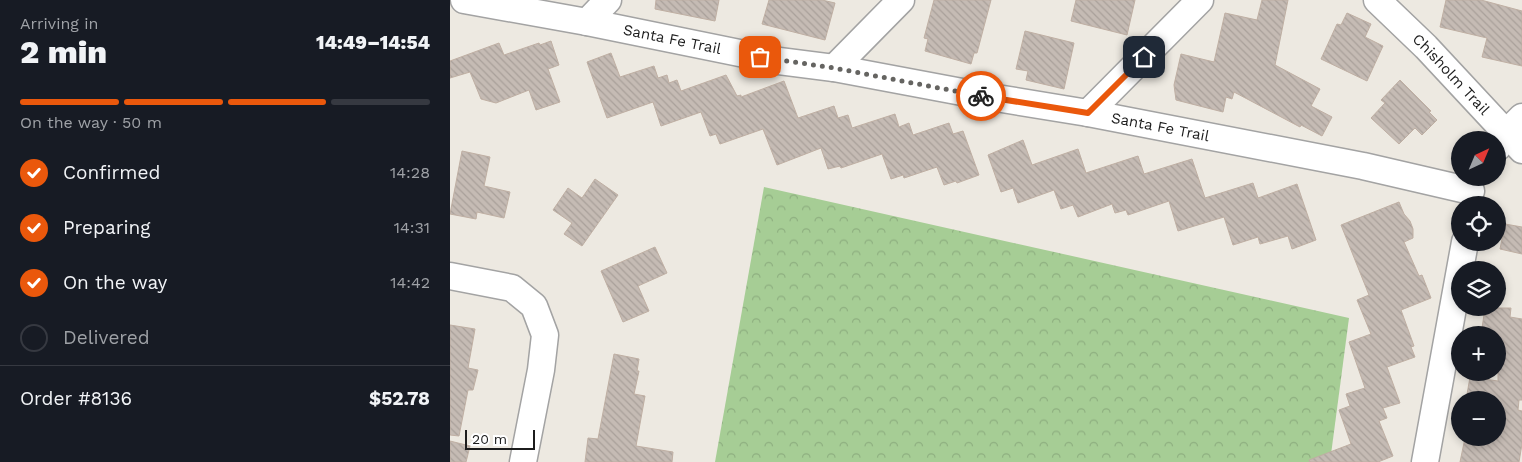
<!DOCTYPE html>
<html lang="en">
<head>
<meta charset="utf-8">
<style>
  :root { --surface:#171b24; --page:#242831; --text:#f1f3f6; --muted:#9ea1a6; --line:#363941; --accent:#ea580c }
  body { margin:0; font-family:"Work Sans",sans-serif; background:var(--page); color:var(--text); height:100vh; display:flex; flex-direction:column; font-size:19px; white-space:nowrap }
  * { box-sizing:border-box; margin:0 }
  p { font-size:16px; color:var(--muted) }
  .icon { flex:none; width:28px; height:28px; fill:none; stroke:currentColor; stroke-width:2; stroke-linecap:round; stroke-linejoin:round }
  .map { position:relative; flex:1; overflow:hidden }
  .drawer { display:flex; flex-direction:column; background:var(--surface); width:450px }
  .drawer>* { flex:none }
  .needle { width:32px; rotate:44deg }
  .tools { position:absolute; left:1001px; top:131px; display:grid; gap:10px }
  .tools a { display:grid; place-items:center; width:55px; height:55px; border-radius:50%; background:var(--surface); box-shadow:0 2px 8px #0003; font-size:25px }
  .scale { position:absolute; left:15px; bottom:12px; width:70px; box-sizing:border-box; padding-left:5px; border:2px solid #1c1c1c; border-top:0; font-size:14px; line-height:18px; white-space:nowrap; color:#1c1c1c; -webkit-text-stroke:4px #fff; paint-order:stroke }
  .pin { position:absolute; display:grid; place-items:center; width:42px; height:42px; color:#fff; margin:-21px; border-radius:10px; box-shadow:0 2px 8px #0006 }
  .courier { position:absolute; display:grid; place-items:center; width:50px; height:50px; margin:-25px; border:4px solid #ea580c; border-radius:50%; background:#fff; color:#222; box-shadow:0 1px 6px #0007 }
  .summary em { font-style:normal; font-weight:800 }
  .summary div { display:flex; flex-direction:column-reverse }
  .summary { display:flex; align-items:center; justify-content:space-between; height:85px; padding:0 20px }
  h1 { font-size:32px; font-weight:800; line-height:38px }
  .bar { display:grid; grid-template-columns:repeat(4,1fr); gap:8px 5px; align-content:center; height:60px; padding:0 20px }
  .bar i { height:6px; border-radius:4px; background:var(--line) }
  .bar .selected { background:var(--accent) }
  .bar p { grid-column:span 4 }
  .line { display:flex; align-items:center; gap:12px; padding:0 20px; border-top:1px solid var(--line) }
  .line div { flex:1 }
  ol { padding:0 20px; list-style:none }
  li { display:flex; align-items:center; gap:15px; height:55px }
  li p { margin-inline-start:auto }
  li .icon { padding:5px; border-radius:50%; background:var(--accent); color:#fff; stroke-width:4 }
  li:last-child { color:var(--muted) }
  li i { width:28px; height:28px; border:2px solid var(--line); border-radius:50% }
  main { display:flex; flex:1; min-height:0 }
  .map>svg:first-child { display:block }
  .forest { fill:url(#forest-crowns) }
  .building { fill:url(#building-back-hatch); stroke:#bfafa3 }
  .lines { fill:none; stroke-linecap:round; stroke-linejoin:round }
  .minor-casing { stroke:#a3a3a3; stroke-width:29 }
  .minor { stroke:#fff; stroke-width:26 }
  .done { stroke:#656461; stroke-width:5; stroke-dasharray:0 9 }
  .route { stroke:#ea580c; stroke-width:6 }
  .labels { text-anchor:middle; stroke-width:4.5; stroke-linejoin:round; paint-order:stroke }
  .street-label { font-size:15px; fill:#1c1c1c; stroke:#fff }
</style>
</head>
<body>
<main>
<section class="drawer">
<div class="summary"><div><h1>2 min</h1><p>Arriving in</p></div><em>14:49–14:54</em></div>
<div class="bar"><i class="selected"></i><i class="selected"></i><i class="selected"></i><i></i><p>On the way · 50 m</p></div>
<ol>
<li><svg class="icon" aria-label="check" viewBox="0 0 24 24"><path d="M5 12l5 5 9-10"/></svg>Confirmed<p>14:28</p></li>
<li><svg class="icon" aria-label="check" viewBox="0 0 24 24"><path d="M5 12l5 5 9-10"/></svg>Preparing<p>14:31</p></li>
<li><svg class="icon" aria-label="check" viewBox="0 0 24 24"><path d="M5 12l5 5 9-10"/></svg>On the way<p>14:42</p></li>
<li><i></i>Delivered</li>
</ol>
<div class="line" style="height:65px"><div>Order #8136</div><b>$52.78</b></div>
</section>
<div class="map">
<svg width="1072" height="462" viewBox="0 0 1072 462">
  <defs>
    <pattern id="forest-crowns" width="20" height="18" patternUnits="userSpaceOnUse" patternTransform="scale(1.25)"><rect width="20" height="18" fill="#a6cd95"/><path d="M2 6a3 3 0 1 1 6 0M12 15a3 3 0 1 1 6 0" fill="none" stroke="#8eaf80"/></pattern>
    <pattern id="building-back-hatch" width="6" height="6" patternUnits="userSpaceOnUse" patternTransform="scale(1.25)"><rect width="6" height="6" fill="#c5bbb4"/><path d="M-1 5l2 2M0 0l6 6M5-1l2 2" fill="none" stroke="#a9a09a"/></pattern>
  </defs>
  <rect width="100%" height="100%" fill="#ede9e1"/>
  <!-- forest -->
  <path class="forest" d="M314,187L899,318L880,462H265Z"/>
  <!-- building -->
  <g class="building">
    <path d="M206,0H269L265,21L205,9Z"/>
    <path d="M319,0H372L385,3L375,40L312,24Z"/>
    <path d="M484,0H541L527,53H524L521,64L475,51L478,39L474,38Z"/>
    <path d="M626,0H685L677,35L621,21Z"/>
    <path d="M812,0H838L825,65L870,89L861,106L882,117L872,136L851,125L850,127L784,92L782,99L776,97L773,112L726,100L724,85L731,54L764,62L775,13L807,20Z"/>
    <path d="M996,0H1031L1072,11V66L1032,57L1037,38L990,27Z"/>
    <path d="M897,13L921,24L915,37L933,46L917,81L871,59L887,24L891,25Z"/>
    <path d="M575,31L624,43L614,89L576,80L578,71L566,69Z"/>
    <path d="M101,41L109,65L98,69L110,102L86,110L79,90L46,103L31,99L20,72L0,78V61L49,43L54,55L89,43L90,45Z"/>
    <path d="M161,53L170,77L204,66L208,78L217,75L219,83L227,80L231,91L276,75L287,96L291,95V97L334,81L348,118L384,106L388,118L398,115L402,128L445,114L449,127L459,123L463,135L499,123L503,134L513,131L529,175L507,183L506,181L494,185L487,167L454,178L453,175L441,179L432,154L391,168L390,166L378,169L371,148L327,165L313,129L270,144L266,134L260,136L251,112L211,126L203,102L157,118L137,62Z"/>
    <path d="M950,80L981,111L979,112L987,120L972,135L965,128L949,144L921,118L935,103L931,100Z"/>
    <path d="M573,140L582,165L628,149L636,173L688,156L694,174L742,159L755,198L803,183L808,198L847,184L866,240L842,249L838,236L810,244L808,237L783,245L774,217L728,231L719,201L678,215L676,210L665,213L662,204L628,217L623,205L611,209L604,190L568,203L563,188L551,192L538,155Z"/>
    <path d="M12,151L40,157L34,186L60,192L54,218L27,212L26,219L0,214Z"/>
    <path d="M145,179L168,195L132,246L114,234L122,223L103,210L118,188L132,198Z"/>
    <path d="M949,202L954,214L960,221L963,229V238L954,242L969,276L972,275L981,298L951,310L964,346L961,347L965,357L937,367L950,403L933,408L937,418L929,421L943,456L928,462H860L859,460L901,444L889,410L900,406L896,394L915,388L899,342L921,334L907,300L919,295L891,225Z"/>
    <path d="M1055,224L1072,227V254L1050,249Z"/>
    <path d="M205,247L217,273L188,286L199,311L173,322L151,271Z"/>
    <path d="M1035,308H1061L1060,317L1072,319V400H1069L1068,410L1072,411V444L1069,462H1010L1015,438H1048V400H1016L1020,377L1048,381V335H1031Z"/>
    <path d="M0,325L25,329L18,368L28,370L23,390H18L9,436L0,435Z"/>
    <path d="M164,354L189,359L187,371H189L184,394L195,396L186,446L223,452L222,462H135L138,438L148,439Z"/>
    <path d="M0,441L20,446L16,462H0Z"/>
  </g>
  <g class="lines">
    <!-- minor casing -->
    <g class="minor-casing">
      <g id="minor">
        <path id="s1" d="M14,0L137,22L329,61L384,68L528,95L638,113L913,166L1021,191"/>
        <path id="s2" d="M927,0L976,47L1072,150"/>
        <path d="M137,22L158,0"/>
        <path d="M384,68L451,0"/>
        <path d="M638,113L750,0"/>
        <path d="M1048,147L1056,133L1072,117"/>
        <path d="M0,276L62,288L84,306L95,335L91,370L73,462"/>
        <path d="M975,462L1015,242"/>
      </g>
    </g>
    <!-- minor -->
    <use href="#minor" class="minor"/>
  </g>
  <g class="lines">
    <!-- done -->
    <path class="done" d="M310,57L384,68L531,96"/>
    <!-- route -->
    <path class="route" d="M531,96L638,113L694,57"/>
  </g>
  <g class="labels">
    <!-- street labels -->
    <g class="street-label">
      <text dy="5" stroke="none"><textPath href="#s1" startOffset="212">Santa Fe Trail</textPath></text>
      <text dy="5" stroke="none"><textPath href="#s2" startOffset="105">Chisholm Trail</textPath></text>
      <text dy="5" stroke="none"><textPath href="#s1" startOffset="708">Santa Fe Trail</textPath></text>
    </g>
  </g>
</svg>
<div class="tools">
<a><svg class="needle" viewBox="-14 -14 28 28"><path d="M0-13l5 13h-10z" fill="#e53935"/><path d="M0 13l5-13h-10z" fill="#9ea1a6"/></svg></a>
<a><svg class="icon" aria-label="locate" viewBox="0 0 24 24"><circle cx="12" cy="12" r="6"/><path d="M12 2v4M12 18v4M2 12h4M18 12h4"/></svg></a>
<a><svg class="icon" aria-label="layers" viewBox="0 0 24 24"><path d="M12 4l9 5-9 5-9-5zM3 14l9 5 9-5"/></svg></a>
<a>+</a>
<a>−</a>
</div>
<div class="scale">20 m</div>
<div class="pin" style="left:310px;top:57px;background:#ea580c"><svg class="icon" aria-label="bag" viewBox="0 0 24 24"><path d="M5 8h14l-1 12H6zM9 8a3 3 0 0 1 6 0"/></svg></div>
<div class="pin" style="left:694px;top:57px;background:#1f2937"><svg class="icon" aria-label="home" viewBox="0 0 24 24"><path d="M3 11l9-7 9 7M6 9v11h12V9"/></svg></div>
<div class="courier" style="left:531px;top:96px"><svg class="icon" aria-label="bike" viewBox="0 0 24 24"><circle cx="6" cy="16" r="4"/><circle cx="18" cy="16" r="4"/><path d="M6 16l4-8h5l3 8M10 8l3 8H6M13 5h3"/></svg></div>
</div>
</main>
</body>
</html>
